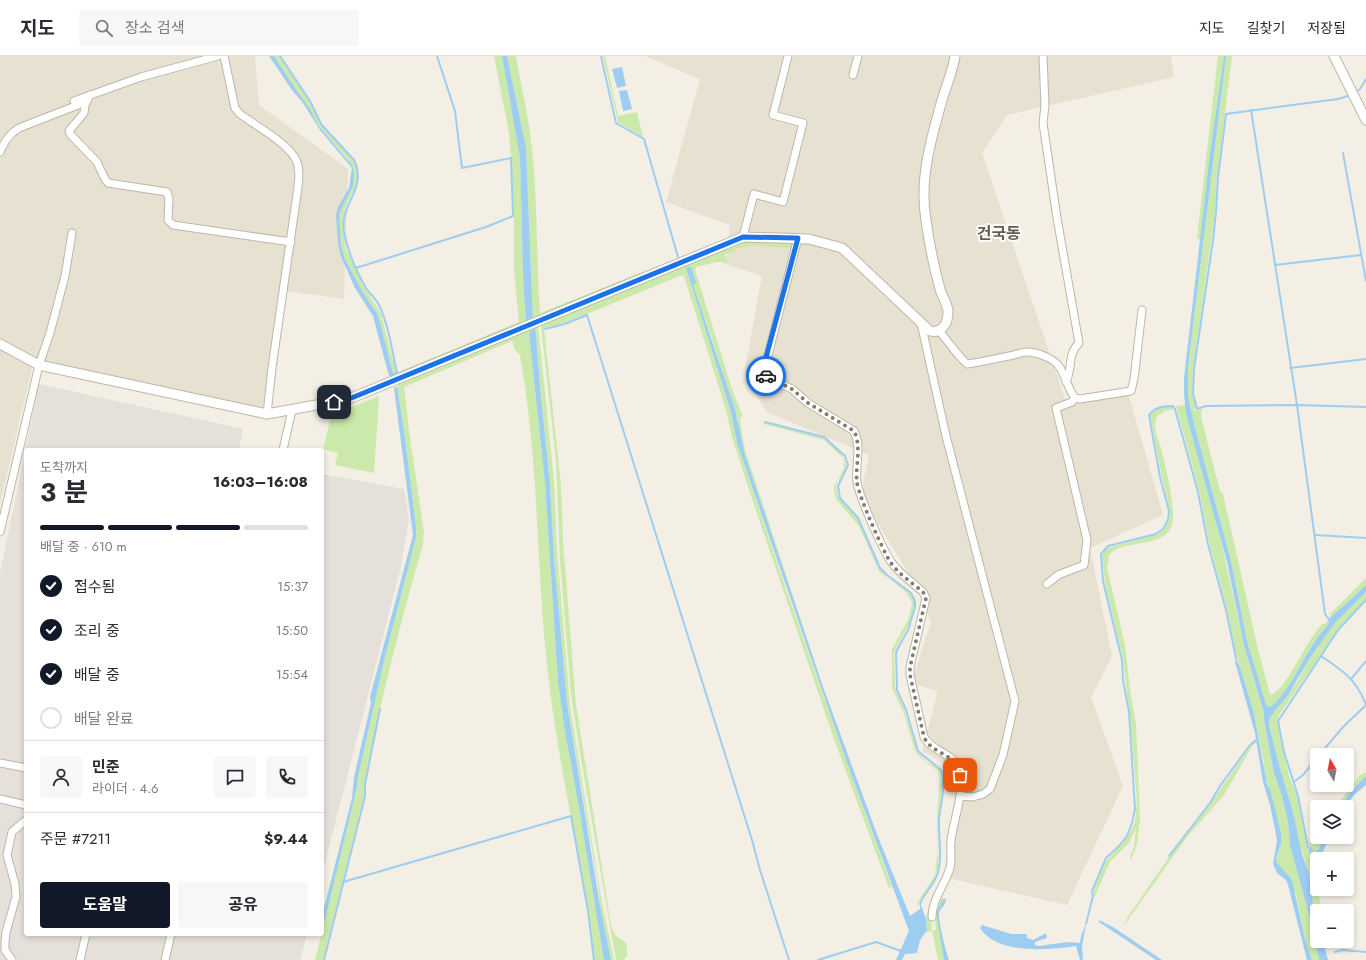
<!DOCTYPE html>
<html lang="ko">
<head>
<meta charset="utf-8">
<style>
  :root { --surface:#fff; --page:#f7f7f7; --text:#2b2b33; --muted:#7c7c81; --line:#e1e1e2; --accent:#111827 }
  body { margin:0; font-family:Jost,"Noto Sans KR",sans-serif; background:var(--page); color:var(--text); height:100vh; display:flex; flex-direction:column; font-size:15px; white-space:nowrap }
  * { box-sizing:border-box; margin:0 }
  p { font-size:13px; color:var(--muted) }
  .icon { flex:none; width:22px; height:22px; fill:none; stroke:currentColor; stroke-width:2; stroke-linecap:round; stroke-linejoin:round }
  .map { position:relative; flex:1; overflow:hidden }
  .sheet { position:absolute; left:24px; top:392px; width:300px; height:488px; display:flex; flex-direction:column; background:var(--surface); border-radius:4px; box-shadow:0 2px 6px #0003 }
  .sheet>* { flex:none }
  .needle { width:26px; rotate:350deg }
  .buttons { position:absolute; left:1310px; top:692px; display:grid; gap:8px }
  .buttons a { display:grid; place-items:center; width:44px; height:44px; border-radius:4px; background:var(--surface); box-shadow:0 2px 6px #0003; font-size:20px }
  .pin { position:absolute; display:grid; place-items:center; width:34px; height:34px; color:#fff; margin:-17px; border-radius:8px; box-shadow:0 2px 6px #0006 }
  .courier { position:absolute; display:grid; place-items:center; width:40px; height:40px; margin:-20px; border:3px solid #1a73e8; border-radius:50%; background:#fff; color:#222; box-shadow:0 1px 5px #0007 }
  .overview em { font-style:normal; font-weight:700 }
  .overview div { display:flex; flex-direction:column-reverse }
  .overview { display:flex; align-items:center; justify-content:space-between; height:68px; padding:0 16px }
  h1 { font-size:26px; font-weight:700; line-height:30px }
  .bar { display:grid; grid-template-columns:repeat(4,1fr); gap:6px 4px; align-content:center; height:48px; padding:0 16px }
  .bar i { height:5px; border-radius:3px; background:var(--line) }
  .bar .on { background:var(--accent) }
  .bar p { grid-column:span 4 }
  .line { display:flex; align-items:center; gap:10px; padding:0 16px; border-top:1px solid var(--line) }
  .line div { flex:1 }
  .round { display:grid; place-items:center; flex:none; width:42px; height:42px; border-radius:4px; background:var(--page) }
  ol { padding:0 16px; list-style:none }
  li { display:flex; align-items:center; gap:12px; height:44px }
  li p { margin-inline-start:auto }
  li .icon { padding:4px; border-radius:50%; background:var(--accent); color:#fff; stroke-width:4 }
  li:last-child { color:var(--muted) }
  li i { width:22px; height:22px; border:2px solid var(--line); border-radius:50% }
  .cta { display:flex; gap:8px; margin-top:auto; padding:8px 16px }
  .cta a { flex:1; height:46px; border-radius:4px; background:var(--accent); color:#fff; font-size:16px; font-weight:700; line-height:46px; text-align:center }
  .cta a+a { background:var(--page); color:var(--text) }
  header { display:flex; align-items:center; gap:24px; box-sizing:border-box; height:56px; padding:0 20px; background:var(--surface); border-bottom:1px solid var(--line) }
  header strong { font-size:19px }
  nav { display:flex; gap:22px; margin-inline-start:auto; font-size:14px }
  .search { width:280px; height:36px; background:var(--page); display:flex; align-items:center; gap:10px; box-sizing:border-box; padding:0 14px; border-radius:4px; color:var(--muted); font-size:15px }
  .map>svg:first-child { display:block }
  .residential { fill:#e7e1d2 }
  .industrial { fill:#e5e0d9 }
  .green { fill:#cbe9ab }
  .water { fill:#9ecdf2 }
  .lines { fill:none; stroke-linecap:round; stroke-linejoin:round }
  .stream { stroke:#9ecdf2; stroke-width:2 }
  .minor-casing { stroke:#beb7a7; stroke-width:9 }
  .tertiary-casing { stroke:#beb7a7; stroke-width:11 }
  .minor { stroke:#fff; stroke-width:7 }
  .tertiary { stroke:#fff; stroke-width:9 }
  .done { stroke:#827d72; stroke-width:4; stroke-dasharray:0 7.2 }
  .route { stroke:#1a73e8; stroke-width:5 }
  .labels { text-anchor:middle; stroke-width:3.5; stroke-linejoin:round; paint-order:stroke }
  .quarter-label { font-size:16px; font-weight:bold; fill:#685d4b; stroke:#fff }
</style>
</head>
<body>
<header>
<strong>지도</strong>
<div class="search"><svg class="icon" aria-label="search" viewBox="0 0 24 24"><circle cx="10" cy="10" r="6"/><path d="M15 15l6 6"/></svg>장소 검색</div>
<nav><a>지도</a><a>길찾기</a><a>저장됨</a></nav>
</header>
<div class="map">
<svg width="1366" height="904" viewBox="0 0 1366 904">
  <rect width="100%" height="100%" fill="#f3efe4"/>
  <!-- residential -->
  <g class="residential">
    <path d="M0,0H255L259,49L348,113L344,243L287,235L281,270L261,359L32,312L0,448Z"/>
    <path d="M645,0H1171L1174,21L1007,59L982,97L1065,343L1127,333L1163,459L1090,492L1112,600L1091,641L1123,730L1067,849L943,821L968,720L922,695L938,635L911,627L931,566L920,536L872,458L862,433L869,399L767,356L750,329L745,313L762,220L725,208L730,169L666,146L700,23Z"/>
  </g>
  <!-- industrial -->
  <g class="industrial">
    <path d="M39,328L243,373L239,394H26V878H307L300,904H0V517Z"/>
    <path d="M322,418L404,433L409,464L400,514L322,819Z"/>
  </g>
  <!-- green -->
  <g class="green">
    <path d="M274,0H279L309,45L321,69L354,104L358,117L357,127L346,150L342,162L345,189L348,197L363,229L381,258L396,316L392,318L378,259L362,235L345,203L341,190L339,158L343,147L351,134L354,117L348,103L318,69L310,53L295,32Z"/>
    <path d="M494,0H502L520,102L523,220L526,268L394,322L393,319L398,317V316L519,266L514,213V159L511,101L509,77Z"/>
    <path d="M507,0H516C521,31 529,62 532,93C538,148 536,203 540,257L632,220L682,202L533,265L526,92Z"/>
    <path d="M603,0H605L618,60L637,56L643,81L618,66Z"/>
    <path d="M1218,0H1224L1210,97L1200,184L1197,182Z"/>
    <path d="M1226,0H1232L1217,120L1215,156L1193,314L1192,338L1196,352L1194,353L1195,355L1202,353L1201,357L1202,365L1220,435L1223,438L1257,589L1270,639C1283,637 1302,595 1311,583C1314,578 1318,573 1322,568H1325L1328,564L1329,567C1324,574 1318,580 1314,587C1303,603 1285,642 1270,651L1266,649L1264,645L1247,585L1231,505L1194,368L1188,341V311Z"/>
    <path d="M756,183L787,186L791,188L794,193L754,189L735,193V195L725,198L727,207L717,206L696,211L695,214L732,333L743,361H740L742,379L746,397L822,628L745,399L739,375L738,363L710,277L686,213L731,356L737,387L787,536L846,704L892,831L889,832L834,683L748,431L732,381L726,354L684,220L682,219L565,267L544,272L561,429L563,485L576,649L611,869L615,879L626,887L627,890V900L624,904H616L580,697L571,638L560,504L556,404L541,270L543,268L741,187Z"/>
    <path d="M538,269L554,425L557,494L570,650L602,847L614,904H611L600,850L598,829L567,647L554,501L550,428L540,330L537,286L529,277L545,427L558,626L565,676L578,746L604,904H595C583,810 560,719 549,626C538,538 539,450 529,362C527,341 523,320 520,299L515,294L512,285L404,331L409,375L424,477L423,488C400,568 380,647 364,728V740L323,904H315L357,731L358,721L384,605L416,482V470L404,374L397,331L400,327Z"/>
    <path d="M379,340L374,417L335,409L338,397L323,393L334,349L349,352Z"/>
    <path d="M1185,349L1219,476L1244,589L1264,657V664L1274,717L1281,737L1288,766L1290,789L1314,877L1313,882L1319,901V904H1312L1305,883L1296,838L1277,808L1276,803L1280,793L1270,733L1265,719L1264,707L1255,663L1235,594L1227,553L1209,486L1199,434L1176,350Z"/>
    <path d="M1173,350L1174,353L1165,355L1157,360C1156,363 1155,366 1155,369C1155,377 1160,387 1162,396C1166,412 1173,442 1173,459C1174,496 1126,480 1109,499L1107,512L1125,589L1130,634L1136,668L1140,764L1137,788L1131,804L1130,801L1134,791L1136,772L1129,787L1110,806L1094,842V834L1106,805L1123,787L1132,773L1135,765L1137,745L1129,649L1128,646L1123,602L1106,533L1102,500L1104,495L1107,492L1159,478L1165,471L1170,463L1168,445L1162,422L1150,359C1155,351 1165,351 1173,350Z"/>
    <path d="M763,366L824,382L841,397L846,408L844,417L837,426L836,431L838,441L857,462L879,511L887,521L910,537L914,544V549L911,564L894,596L895,632L905,656L917,695L926,705L939,713L942,730L939,764L938,811L934,824L918,847L919,854L917,847L935,819L938,792L937,763L940,722L938,715L922,703L915,695L904,658L892,632V593L908,564L912,548L911,544L906,536L879,515L859,470L836,443L834,434V430L844,413V409L843,402L824,384L764,368Z"/>
    <path d="M1366,522V529L1330,562V558Z"/>
    <path d="M1366,536V543L1338,574L1279,659L1277,666L1289,720L1297,740L1307,790L1312,805L1322,855H1317V864L1313,847L1309,817L1298,783L1293,757L1279,709L1269,669L1270,661L1297,626L1310,602L1335,567Z"/>
    <path d="M1256,685V687L1253,689L1224,739L1187,781L1123,871L1127,862L1169,801L1210,748L1252,688Z"/>
    <path d="M1366,716V720L1352,734L1340,751H1335L1356,725L1360,719Z"/>
    <path d="M1317,775V781H1324L1319,793L1314,796L1310,791L1309,785L1312,784Z"/>
    <path d="M941,841L943,843L937,855L944,904H938L932,875L924,877L927,874L926,860L929,858L931,861L932,875L936,874L935,855Z"/>
  </g>
  <!-- water -->
  <g class="water">
    <path d="M269,0H274L295,32L310,53L318,69L352,109L354,117L353,130L339,158L341,190L345,203L362,235L378,259L394,322L392,323L389,320L373,260L355,232L341,201L338,187L336,159L338,151L349,132L352,112L320,74L303,47L292,34Z"/>
    <path d="M502,0H507L526,92L533,265L526,268L523,220L520,102Z"/>
    <path d="M1224,0H1226L1188,311V341L1194,368L1231,505L1247,585L1266,649L1270,651C1285,642 1303,603 1314,587C1318,580 1324,574 1329,567L1328,564L1366,529V536L1335,567L1310,602L1288,639L1270,661L1269,669L1279,709L1293,756L1302,798L1309,817L1313,847L1317,864V885H1323L1328,904H1319V901L1313,882L1314,877L1290,789L1288,766L1281,737L1274,717L1264,664V657L1244,589L1227,506L1186,358L1184,338V322L1210,97Z"/>
    <path d="M622,11L626,30L617,32L612,13Z"/>
    <path d="M627,34L632,53L623,55L619,35Z"/>
    <path d="M687,211H691L696,227L693,229L735,353L745,399L822,628L878,781L910,860L920,853V848L921,849L926,863L927,874L920,884L917,897L905,898L902,904H896L909,875L846,704L737,387L731,356L686,212Z"/>
    <path d="M533,273L535,274L536,278L540,330L550,428L554,501L567,647L600,850L611,904H604L578,746L565,676L558,626L545,427L529,277Z"/>
    <path d="M397,331L404,374L416,470V482L384,605L358,721L357,731L322,876V860L352,742L354,721L371,647L370,641L413,479L394,332Z"/>
    <path d="M1236,602L1240,611L1254,658L1267,728L1270,733L1281,777V788L1276,803L1277,807L1292,824L1305,883L1312,904H1307L1288,829L1286,824L1277,817L1273,808L1277,785L1275,773L1270,749L1263,726L1255,677L1235,606Z"/>
    <path d="M1366,720V729L1355,738L1345,751H1340L1352,734Z"/>
    <path d="M1324,781H1329L1320,803H1317V830L1308,791H1311L1314,796L1319,793Z"/>
    <path d="M943,843H946C945,851 941,851 939,857C938,864 946,896 949,904H944L937,861V855Z"/>
    <path d="M1099,864L1113,871L1162,904H1156L1099,866Z"/>
    <path d="M1086,868L1082,890L1083,904H1080L1076,890C1049,894 997,899 980,872L982,869L1011,878H1027V882L1033,884L1046,877L1047,882L1035,886V889L1038,890L1068,886L1080,887L1081,880Z"/>
  </g>
  <g class="lines">
    <!-- stream -->
    <g class="stream">
      <path d="M280,0L310,45L321,68L354,104C368,133 339,148 344,176C348,196 356,215 366,232C370,238 376,243 379,249C389,270 392,295 397,317L393,318"/>
      <path d="M601,0L616,67L644,83L678,201"/>
      <path d="M1355,37L1360,33L1366,23"/>
      <path d="M1351,39L1338,43L1226,58L1218,121L1216,156L1213,184L1194,313L1193,337L1197,353L1206,350L1297,349L1366,351"/>
      <path d="M1251,54L1297,349L1325,558L1329,563"/>
      <path d="M1343,97L1366,225"/>
      <path d="M1275,209L1361,199"/>
      <path d="M356,212L486,171L513,160L511,102L462,112L455,55L437,0"/>
      <path d="M545,273L565,268L587,259L752,784L760,814L789,904"/>
      <path d="M1290,312L1366,303"/>
      <path d="M765,366L824,381L845,400L848,409L838,430L840,442L858,462L880,512L887,519L911,537L915,545V551L908,574L896,596L897,634L906,654L918,695L941,714C946,730 941,747 939,763C938,781 943,798 938,816C935,829 924,836 920,848"/>
      <path d="M1315,479L1366,482"/>
      <path d="M1351,623L1366,605"/>
      <path d="M1319,699L1344,670L1366,649C1357,624 1342,614 1321,600L1338,574L1366,544"/>
      <path d="M1295,725L1303,719L1317,702"/>
      <path d="M1308,791L1298,740L1284,696L1278,665L1321,600"/>
      <path d="M1169,800L1210,747L1220,730L1250,689L1256,684"/>
      <path d="M343,826L571,760L588,855L594,904"/>
      <path d="M1086,868L1093,840L1092,835L1098,821L1106,802L1119,790L1127,780L1132,767L1135,753L1129,656L1123,624L1122,604L1103,525L1101,498L1108,490L1156,478L1163,473L1168,464L1169,455L1160,421L1149,359C1154,351 1165,350 1173,350L1175,353L1198,436L1208,488L1226,554L1236,602"/>
      <path d="M1335,896L1342,894L1366,896"/>
      <path d="M324,904L365,740V728L380,653"/>
      <path d="M818,904L876,886L901,895"/>
    </g>
    <!-- minor casing -->
    <g class="minor-casing">
      <g id="minor">
        <path d="M224,0L235,52L240,58C256,70 290,88 297,106C300,114 299,123 298,131L272,312L267,358"/>
        <path d="M1043,0L1045,49L1043,67L1057,162L1079,287C1067,299 1073,311 1066,326"/>
        <path d="M853,19L858,0"/>
        <path d="M90,39L85,49L84,57L69,75L70,78L97,106L105,123L108,127L167,136L169,143L168,164L173,169L291,186"/>
        <path d="M74,45L141,21L218,0"/>
        <path d="M0,96C5,85 9,78 19,72L78,49L87,42"/>
        <path d="M743,181L754,138L783,146L803,67L773,59L788,0"/>
        <path d="M798,182L764,315L765,319L770,323L792,333L808,347L854,375C862,391 855,409 857,426C859,440 883,495 892,507C900,518 913,527 923,536L926,542L910,611V619L924,681C932,696 953,696 959,713C966,732 953,765 951,785C950,794 952,804 950,812C945,829 932,843 932,861"/>
        <path d="M921,267L946,380L1015,645L1003,699L990,733L983,738L973,741L960,740"/>
        <path d="M939,275C949,286 956,298 967,308C982,306 995,303 1009,300C1015,299 1022,296 1027,296C1037,296 1052,302 1058,309C1066,319 1067,332 1075,342L1080,343L1131,335L1134,323L1142,254"/>
        <path d="M283,394L292,354"/>
        <path d="M0,476L39,309L50,277L65,220L72,177"/>
        <path d="M1047,528L1058,519L1084,509L1087,484L1056,352L1072,346L1075,342"/>
        <path d="M0,707L26,712"/>
        <path d="M0,743L26,749"/>
        <path d="M12,904L5,894V886L6,876L16,841L15,828L7,799L12,776L26,764"/>
        <path d="M80,904L86,878"/>
        <path d="M165,904L171,878"/>
      </g>
    </g>
    <!-- tertiary casing -->
    <g class="tertiary-casing">
      <g id="tertiary">
        <path d="M1334,0L1366,64"/>
        <path d="M0,288L39,309L267,358L349,343L743,181L809,183L842,192L930,275C942,278 948,267 948,256C948,248 942,241 940,233C934,211 929,187 926,164C919,124 931,83 942,44C946,30 953,15 955,0"/>
      </g>
    </g>
    <!-- minor -->
    <use href="#minor" class="minor"/>
    <!-- tertiary -->
    <use href="#tertiary" class="tertiary"/>
  </g>
  <g class="lines">
    <!-- done -->
    <path class="done" d="M766,320L792,333L808,347L854,375C862,391 855,410 857,427C860,443 882,493 891,507C899,518 912,527 923,536L926,542L910,611V619L924,681C933,700 955,695 960,719"/>
    <!-- route -->
    <path class="route" d="M334,346L349,343L743,181L798,182L764,309V315L766,320"/>
  </g>
  <g class="labels">
    <!-- quarter labels -->
    <g class="quarter-label">
      <text x="999" y="183">건국동</text>
    </g>
  </g>
</svg>
<div class="buttons">
<a><svg class="needle" viewBox="-14 -14 28 28"><path d="M0-13l5 13h-10z" fill="#e53935"/><path d="M0 13l5-13h-10z" fill="#7c7c81"/></svg></a>
<a><svg class="icon" aria-label="layers" viewBox="0 0 24 24"><path d="M12 4l9 5-9 5-9-5zM3 14l9 5 9-5"/></svg></a>
<a>+</a>
<a>−</a>
</div>
<div class="pin" style="left:960px;top:719px;background:#ea580c"><svg class="icon" aria-label="bag" viewBox="0 0 24 24"><path d="M5 8h14l-1 12H6zM9 8a3 3 0 0 1 6 0"/></svg></div>
<div class="pin" style="left:334px;top:346px;background:#1f2937"><svg class="icon" aria-label="home" viewBox="0 0 24 24"><path d="M3 11l9-7 9 7M6 9v11h12V9"/></svg></div>
<div class="courier" style="left:766px;top:320px"><svg class="icon" aria-label="car" viewBox="0 0 24 24"><path d="M5 17H2v-5l4-1 3-4h7l3 4 3 1v5h-3M9 17h6M6 11h13"/><circle cx="7" cy="17" r="2"/><circle cx="17" cy="17" r="2"/></svg></div>
<section class="sheet">
<div class="overview"><div><h1>3 분</h1><p>도착까지</p></div><em>16:03–16:08</em></div>
<div class="bar"><i class="on"></i><i class="on"></i><i class="on"></i><i></i><p>배달 중 · 610 m</p></div>
<ol>
<li><svg class="icon" aria-label="check" viewBox="0 0 24 24"><path d="M5 12l5 5 9-10"/></svg>접수됨<p>15:37</p></li>
<li><svg class="icon" aria-label="check" viewBox="0 0 24 24"><path d="M5 12l5 5 9-10"/></svg>조리 중<p>15:50</p></li>
<li><svg class="icon" aria-label="check" viewBox="0 0 24 24"><path d="M5 12l5 5 9-10"/></svg>배달 중<p>15:54</p></li>
<li><i></i>배달 완료</li>
</ol>
<div class="line" style="height:72px"><a class="round"><svg class="icon" aria-label="person" viewBox="0 0 24 24"><circle cx="12" cy="8" r="4"/><path d="M4 21q1-7 8-7t8 7"/></svg></a><div><b>민준</b><p>라이더 · 4.6</p></div><a class="round"><svg class="icon" aria-label="chat" viewBox="0 0 24 24"><path d="M4 5h16v11H9l-5 4z"/></svg></a><a class="round"><svg class="icon" aria-label="phone" viewBox="0 0 24 24"><path d="M5 4h4l2 5-3 2q2 4 5 5l2-3 5 2v4C11 20 4 13 5 4z"/></svg></a></div>
<div class="line" style="height:52px"><div>주문 #7211</div><b>$9.44</b></div>
<div class="cta"><a>도움말</a><a>공유</a></div>
</section>
</div>
</body>
</html>
